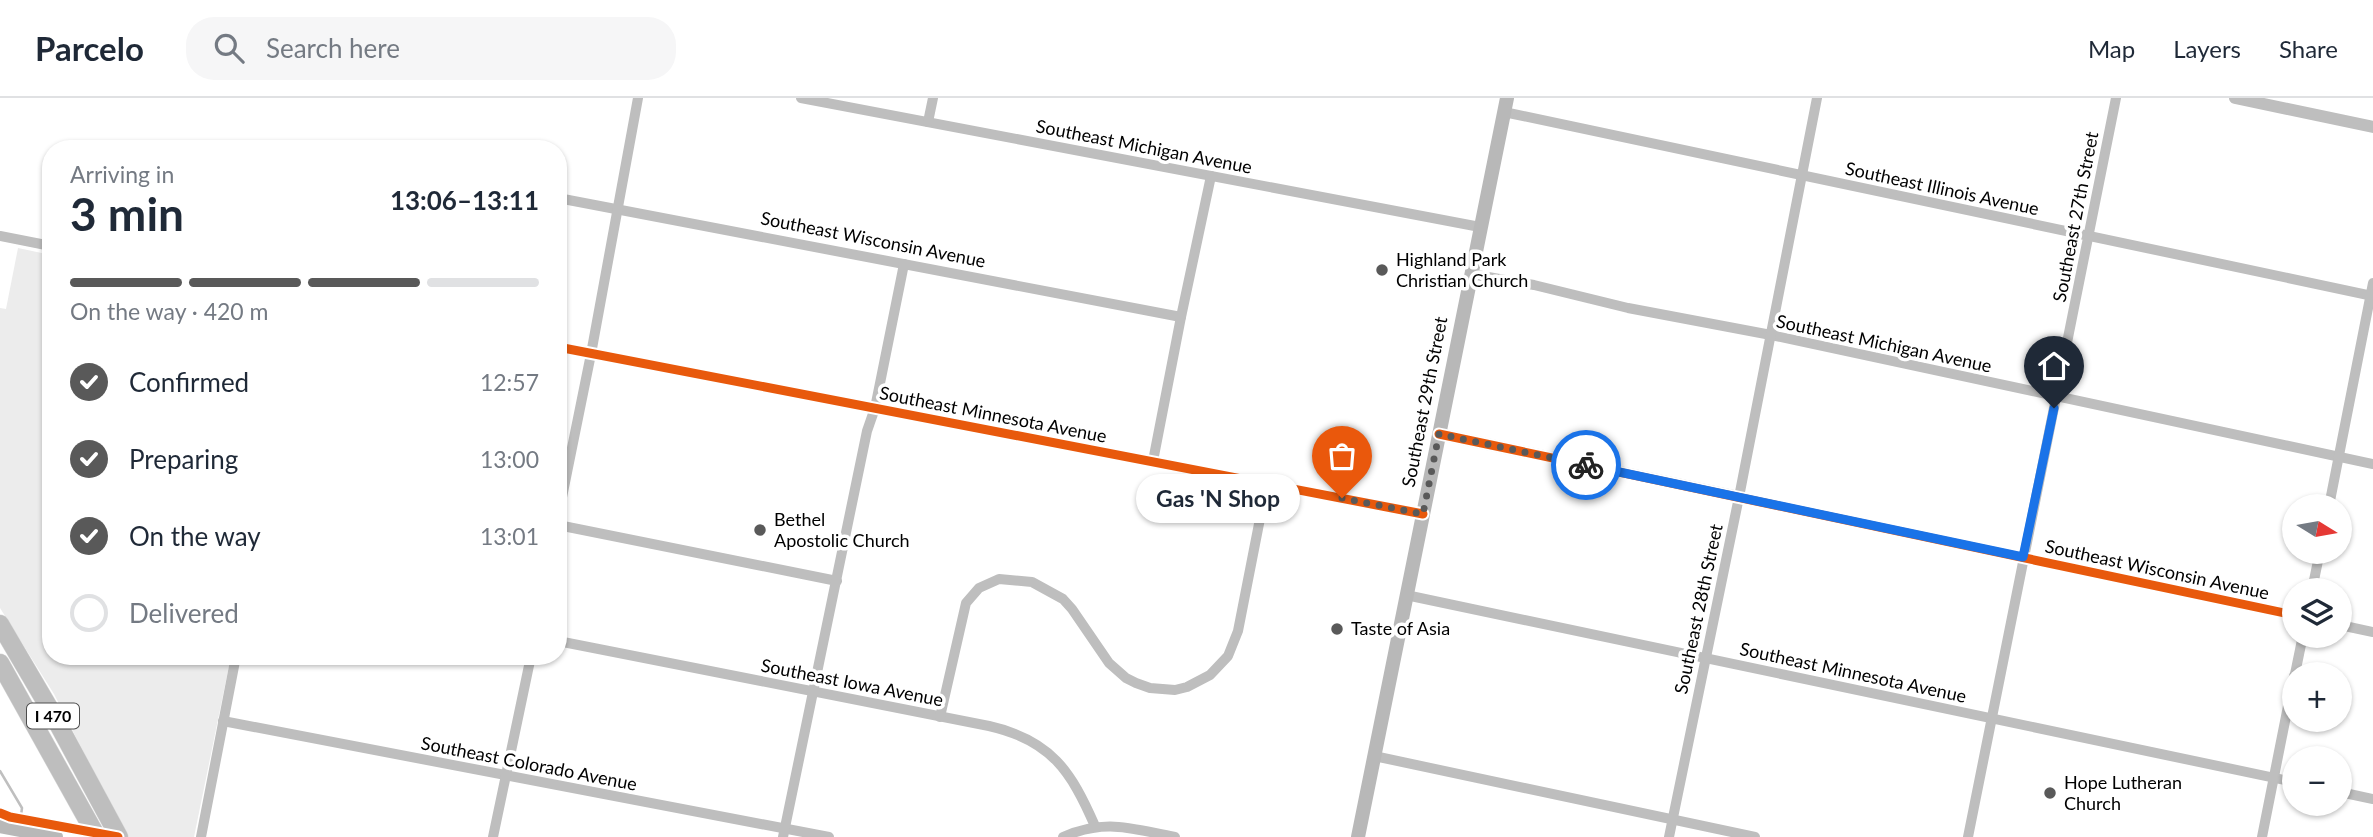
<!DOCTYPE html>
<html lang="en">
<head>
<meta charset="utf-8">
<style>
  :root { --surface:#fff; --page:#f6f6f7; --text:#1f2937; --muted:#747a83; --line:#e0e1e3; --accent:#595959 }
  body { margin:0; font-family:Lato,sans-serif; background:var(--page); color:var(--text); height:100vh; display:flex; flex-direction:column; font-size:26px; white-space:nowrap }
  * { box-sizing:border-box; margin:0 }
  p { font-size:23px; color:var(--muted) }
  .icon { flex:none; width:38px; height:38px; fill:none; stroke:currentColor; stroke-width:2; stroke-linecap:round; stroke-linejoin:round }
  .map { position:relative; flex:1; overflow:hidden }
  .panel { position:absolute; left:42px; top:42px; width:525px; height:525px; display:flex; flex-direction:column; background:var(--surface); border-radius:28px; box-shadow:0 2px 5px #0004 }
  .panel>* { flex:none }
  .needle { width:46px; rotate:101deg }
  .fabs { position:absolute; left:2282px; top:396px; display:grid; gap:14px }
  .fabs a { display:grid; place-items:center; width:70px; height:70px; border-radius:50%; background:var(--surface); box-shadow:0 2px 5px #0004; font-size:35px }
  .pin { position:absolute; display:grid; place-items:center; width:60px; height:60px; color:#fff; margin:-72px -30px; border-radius:50% 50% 50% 0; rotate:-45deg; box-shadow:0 0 7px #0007 }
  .pin .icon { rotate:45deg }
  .courier { position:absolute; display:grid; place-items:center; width:70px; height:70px; margin:-35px; border:5px solid #1a73e8; border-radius:50%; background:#fff; color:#222; box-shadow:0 2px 9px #0007 }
  .bubble { position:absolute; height:49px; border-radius:24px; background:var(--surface); box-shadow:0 2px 5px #0004; font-size:23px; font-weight:700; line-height:49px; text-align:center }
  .overview em { font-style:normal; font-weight:700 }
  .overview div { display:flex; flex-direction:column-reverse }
  .overview { display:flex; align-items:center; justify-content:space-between; height:119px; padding:0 28px }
  h1 { font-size:46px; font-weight:700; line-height:52px }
  .bar { display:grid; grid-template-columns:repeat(4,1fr); gap:10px 7px; align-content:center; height:84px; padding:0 28px }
  .bar i { height:9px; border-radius:5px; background:var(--line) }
  .bar .current { background:var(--accent) }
  .bar p { grid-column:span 4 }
  ol { padding:0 28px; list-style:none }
  li { display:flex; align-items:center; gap:21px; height:77px }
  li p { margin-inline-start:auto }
  li .icon { padding:7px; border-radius:50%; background:var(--accent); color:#fff; stroke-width:4 }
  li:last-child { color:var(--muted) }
  li i { width:38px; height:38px; border:4px solid var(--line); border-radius:50% }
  header { display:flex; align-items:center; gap:42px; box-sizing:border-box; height:98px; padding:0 35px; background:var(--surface); border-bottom:2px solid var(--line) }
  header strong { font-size:33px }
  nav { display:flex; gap:38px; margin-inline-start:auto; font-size:24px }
  .search { width:490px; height:63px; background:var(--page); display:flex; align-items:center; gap:18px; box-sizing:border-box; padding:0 24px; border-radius:28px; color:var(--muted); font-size:26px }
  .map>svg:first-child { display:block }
  .green { fill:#ececec }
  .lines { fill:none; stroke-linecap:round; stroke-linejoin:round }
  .stream { stroke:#bfbfbf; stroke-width:2.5 }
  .motorway-casing { stroke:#dbdbdb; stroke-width:19 }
  .minor { stroke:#bebebe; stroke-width:10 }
  .tertiary { stroke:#bebebe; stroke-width:12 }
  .secondary { stroke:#b8b8b8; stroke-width:14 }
  .motorway { stroke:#bebebe; stroke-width:18 }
  .cycleway-casing { stroke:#fff; stroke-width:13 }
  .cycleway { stroke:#e8590c; stroke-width:9 }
  .done { stroke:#595959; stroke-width:7; stroke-dasharray:0 12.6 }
  .route { stroke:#1a73e8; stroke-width:9 }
  .poi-dot { fill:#595959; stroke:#fff; stroke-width:2.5 }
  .labels { text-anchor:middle; stroke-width:7; stroke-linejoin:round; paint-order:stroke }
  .shield { fill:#fff; stroke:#4c4c4c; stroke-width:2 }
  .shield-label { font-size:16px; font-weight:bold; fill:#000 }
  .street-label { font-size:18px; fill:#000; stroke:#fff }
  .poi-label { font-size:18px; fill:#000; stroke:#fff; text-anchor:start }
</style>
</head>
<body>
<header>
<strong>Parcelo</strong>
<div class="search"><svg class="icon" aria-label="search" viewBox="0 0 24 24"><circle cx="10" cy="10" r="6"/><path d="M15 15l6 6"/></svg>Search here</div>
<nav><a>Map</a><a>Layers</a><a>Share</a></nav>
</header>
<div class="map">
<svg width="2373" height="739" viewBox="0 0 2373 739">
  <rect width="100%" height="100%" fill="#fff"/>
  <!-- green -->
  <path class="green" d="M18,150L51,157V558H231L194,739H127L54,596L0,510V210L6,211Z"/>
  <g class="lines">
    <!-- stream -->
    <path class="stream" d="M0,673L22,710L20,725"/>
    <!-- motorway casing -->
    <g class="motorway-casing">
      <g id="motorway">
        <path d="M0,526L51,613L119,739"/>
        <path d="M0,565L97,739"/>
      </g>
    </g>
    <!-- minor -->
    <g class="minor">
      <path d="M801,0L1480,129"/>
      <path d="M1504,14L2373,198"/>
      <path d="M928,24L933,0"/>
      <path d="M558,100L1181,219"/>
      <path d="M0,138L51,148"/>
      <path d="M1471,176L1534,187L1628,210L1771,237L2373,366"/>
      <path d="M558,249L1423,416"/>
      <path d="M1153,363L1181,219L1211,78"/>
      <path d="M1739,399L2294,517"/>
      <path d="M2329,408L2373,185"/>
      <path d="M558,419L591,256L638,0"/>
      <path d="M558,427L837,483"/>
      <path d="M2312,492L2320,453"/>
      <path d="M1406,497L2294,684"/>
      <path d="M2340,527L2373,534"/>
      <path d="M558,543L989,628C1051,642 1071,673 1095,728"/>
      <path d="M2295,576L2303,537"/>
      <path d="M940,619L966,505L979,490L999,481L1032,484L1063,501L1072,511L1109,565L1126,580L1136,585L1150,590L1175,592L1187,589L1210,577L1228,558L1238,533L1267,385"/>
      <path d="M223,623L829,739"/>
      <path d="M1374,658L1755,739"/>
      <path d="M2340,694L2373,701"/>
      <path d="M201,739L236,558"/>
      <path d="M493,739L531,558"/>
      <path d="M783,739L867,333L875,310L904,166"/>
      <path d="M1063,739C1106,720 1132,731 1175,739"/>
      <path d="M1669,739L1739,399L1817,0"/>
      <path d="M1968,739L2116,0"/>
      <path d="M2262,739L2294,578"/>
    </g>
    <!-- tertiary -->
    <g class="tertiary">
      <path d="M2235,0L2373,29"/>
      <path d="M1439,336L1739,399"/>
    </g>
    <!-- secondary -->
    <g class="secondary">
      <path d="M0,728L56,739"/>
      <path d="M1358,739L1507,0"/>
    </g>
    <!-- motorway -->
    <use href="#motorway" class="motorway"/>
    <!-- cycleway casing -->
    <g class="cycleway-casing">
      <g id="cycleway">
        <path d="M558,249L1423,416"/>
        <path d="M1439,336L2294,517"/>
        <path d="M0,715L10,719L118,739"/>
      </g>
    </g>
    <!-- cycleway -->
    <use href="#cycleway" class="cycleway"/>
  </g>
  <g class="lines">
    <!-- done -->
    <path class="done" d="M1342,400L1423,416L1439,336L1586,367"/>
    <!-- route -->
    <path class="route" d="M1586,367L2023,459L2054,310"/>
  </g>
  <!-- markers -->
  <g class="poi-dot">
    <circle cx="1382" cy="172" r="7"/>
    <circle cx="760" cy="432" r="7"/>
    <circle cx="1337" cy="531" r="7"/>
    <circle cx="2050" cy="695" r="7"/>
  </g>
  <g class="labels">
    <!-- shield labels -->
    <rect class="shield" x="27" y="605.5" width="52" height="25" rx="5"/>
    <g class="shield-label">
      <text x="53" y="624">I 470</text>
    </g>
    <!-- street labels -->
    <g class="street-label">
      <text transform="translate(1144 49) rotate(11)" y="6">Southeast Michigan Avenue</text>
      <text transform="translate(1942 91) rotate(12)" y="6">Southeast Illinois Avenue</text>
      <text transform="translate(2076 119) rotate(-79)" y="6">Southeast 27th Street</text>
      <text transform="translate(873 142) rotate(11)" y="6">Southeast Wisconsin Avenue</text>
      <text transform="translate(1884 246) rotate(12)" y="6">Southeast Michigan Avenue</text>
      <text transform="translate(1425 304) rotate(-79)" y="6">Southeast 29th Street</text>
      <text transform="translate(993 317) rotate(11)" y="6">Southeast Minnesota Avenue</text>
      <text transform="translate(2157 472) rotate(12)" y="6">Southeast Wisconsin Avenue</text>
      <text transform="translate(1699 511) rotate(-78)" y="6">Southeast 28th Street</text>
      <text transform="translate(1853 575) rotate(12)" y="6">Southeast Minnesota Avenue</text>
      <text transform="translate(852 585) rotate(11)" y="6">Southeast Iowa Avenue</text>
      <text transform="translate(529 666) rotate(11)" y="6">Southeast Colorado Avenue</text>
    </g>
    <!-- poi labels -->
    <g class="poi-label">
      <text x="1396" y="168">Highland Park<tspan x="1396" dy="21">Christian Church</tspan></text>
      <text x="774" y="428">Bethel<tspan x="774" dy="21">Apostolic Church</tspan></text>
      <text x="1351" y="537">Taste of Asia</text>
      <text x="2064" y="691">Hope Lutheran<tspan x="2064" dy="21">Church</tspan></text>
    </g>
  </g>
</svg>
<div class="fabs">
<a><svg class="needle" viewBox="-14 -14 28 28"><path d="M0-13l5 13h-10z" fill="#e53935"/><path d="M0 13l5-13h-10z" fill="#747a83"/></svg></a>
<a><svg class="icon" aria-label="layers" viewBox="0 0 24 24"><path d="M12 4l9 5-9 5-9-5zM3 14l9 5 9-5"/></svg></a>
<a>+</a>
<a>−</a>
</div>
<div class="pin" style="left:1342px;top:400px;background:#ea580c"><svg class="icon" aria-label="bag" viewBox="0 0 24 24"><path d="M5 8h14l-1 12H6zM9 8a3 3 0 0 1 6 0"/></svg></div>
<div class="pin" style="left:2054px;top:310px;background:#1f2937"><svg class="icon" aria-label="home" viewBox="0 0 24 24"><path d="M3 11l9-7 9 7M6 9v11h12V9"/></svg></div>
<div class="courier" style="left:1586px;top:367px"><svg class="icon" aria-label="bike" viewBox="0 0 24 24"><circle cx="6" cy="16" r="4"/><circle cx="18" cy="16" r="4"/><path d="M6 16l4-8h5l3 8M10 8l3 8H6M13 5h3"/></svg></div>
<div class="bubble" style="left:1136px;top:376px;width:164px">Gas 'N Shop</div>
<section class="panel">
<div class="overview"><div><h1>3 min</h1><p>Arriving in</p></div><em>13:06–13:11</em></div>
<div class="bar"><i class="current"></i><i class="current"></i><i class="current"></i><i></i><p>On the way · 420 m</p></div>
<ol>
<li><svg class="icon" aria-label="check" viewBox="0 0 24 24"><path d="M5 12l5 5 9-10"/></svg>Confirmed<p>12:57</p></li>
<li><svg class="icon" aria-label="check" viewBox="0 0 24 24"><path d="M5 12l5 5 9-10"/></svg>Preparing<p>13:00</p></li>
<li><svg class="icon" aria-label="check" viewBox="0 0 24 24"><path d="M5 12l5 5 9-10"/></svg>On the way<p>13:01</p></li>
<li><i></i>Delivered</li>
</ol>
</section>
</div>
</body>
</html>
